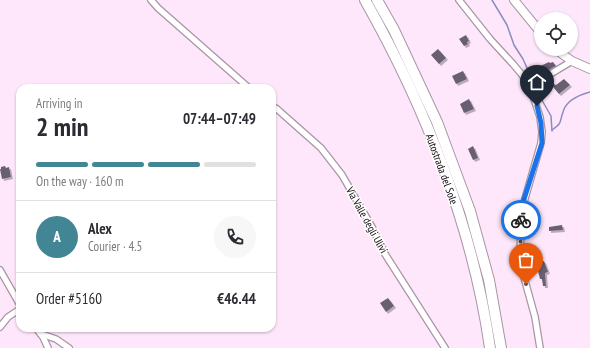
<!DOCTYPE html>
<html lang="en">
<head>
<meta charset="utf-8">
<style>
  :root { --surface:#fff; --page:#f7f7f7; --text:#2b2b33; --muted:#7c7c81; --line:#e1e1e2; --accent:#428595 }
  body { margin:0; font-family:"PT Sans Narrow",sans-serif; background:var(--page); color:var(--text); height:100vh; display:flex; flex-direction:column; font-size:15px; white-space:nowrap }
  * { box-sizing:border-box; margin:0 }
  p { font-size:13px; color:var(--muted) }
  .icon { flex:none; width:22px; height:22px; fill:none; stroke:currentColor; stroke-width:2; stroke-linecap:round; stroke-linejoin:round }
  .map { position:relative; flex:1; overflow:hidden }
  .drawer { position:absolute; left:16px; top:84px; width:260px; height:248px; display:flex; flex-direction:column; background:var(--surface); border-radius:12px; box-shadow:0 1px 3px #0004 }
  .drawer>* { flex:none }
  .tools { position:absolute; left:534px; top:12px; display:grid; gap:8px }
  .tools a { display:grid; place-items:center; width:44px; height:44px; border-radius:50%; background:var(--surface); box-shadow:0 1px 3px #0004; font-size:20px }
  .pin { position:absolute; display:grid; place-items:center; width:34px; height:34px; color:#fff; margin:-41px -17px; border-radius:50% 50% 50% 0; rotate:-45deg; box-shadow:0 0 4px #0007 }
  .pin .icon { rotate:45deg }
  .courier { position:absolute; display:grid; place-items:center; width:40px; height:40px; margin:-20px; border:3px solid #1a73e8; border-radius:50%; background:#fff; color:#222; box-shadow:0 1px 5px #0007 }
  .headline em { font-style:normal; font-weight:700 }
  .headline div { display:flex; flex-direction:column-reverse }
  .headline { display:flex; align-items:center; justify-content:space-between; height:68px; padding:0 20px }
  h1 { font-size:26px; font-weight:700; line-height:30px }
  .bar { display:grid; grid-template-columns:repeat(4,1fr); gap:6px 4px; align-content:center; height:48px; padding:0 20px }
  .bar i { height:5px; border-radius:3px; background:var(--line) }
  .bar .selected { background:var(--accent) }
  .bar p { grid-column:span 4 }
  .line { display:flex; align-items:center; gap:10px; padding:0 20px; border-top:1px solid var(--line) }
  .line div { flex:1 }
  .round { display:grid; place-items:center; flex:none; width:42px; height:42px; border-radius:21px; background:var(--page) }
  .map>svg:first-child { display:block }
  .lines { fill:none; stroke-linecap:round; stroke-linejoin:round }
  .stream { stroke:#8c8cc3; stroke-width:1.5 }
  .building { fill:#695f73; filter:url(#shadow) }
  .street-casing { stroke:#a995a6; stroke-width:8 }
  .secondary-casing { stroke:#a995a6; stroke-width:10 }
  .highway-casing { stroke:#a995a6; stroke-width:12 }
  .street { stroke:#fff; stroke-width:5.5 }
  .secondary { stroke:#fff; stroke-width:8 }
  .highway { stroke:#fff; stroke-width:10 }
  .done { stroke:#645762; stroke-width:4; stroke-dasharray:0 7.2 }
  .route { stroke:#1a73e8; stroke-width:5 }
  .labels { text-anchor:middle; stroke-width:3; stroke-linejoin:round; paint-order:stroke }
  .street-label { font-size:11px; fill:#110a10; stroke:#fff }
</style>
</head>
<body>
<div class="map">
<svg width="590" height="348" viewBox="0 0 590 348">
  <defs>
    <filter id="shadow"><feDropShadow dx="2" dy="2" stdDeviation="0" flood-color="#0004"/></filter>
  </defs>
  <rect width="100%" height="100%" fill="#fee7fa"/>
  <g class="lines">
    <!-- stream -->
    <g class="stream">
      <path d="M492,0L507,25L514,45L523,59L539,95L551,116L552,131"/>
      <path d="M552,130C563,122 559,123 563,112C566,100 579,95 590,92"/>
    </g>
  </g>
  <!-- building -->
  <g class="building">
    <path d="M466,35L469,41L467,42L468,44L464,46L459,39Z"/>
    <path d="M438,49L446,58L439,64L431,55Z"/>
    <path d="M549,62L550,63L553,62L556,66L548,70L547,69L539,73L536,68Z"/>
    <path d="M463,71L467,79L456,84L452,76Z"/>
    <path d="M564,79L570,85L559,94L549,82L556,85Z"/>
    <path d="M469,99L474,109L464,113L460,104Z"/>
    <path d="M473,146L478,158L473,160L468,149Z"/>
    <path d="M5,166L6,168L9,167L11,177L2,179L0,169H1V167Z"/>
    <path d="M562,225L563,230L549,231V227Z"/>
    <path d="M544,261L548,272L545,273L546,286H543L542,279H540L536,263Z"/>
    <path d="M388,298L394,306L386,312L380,303Z"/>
  </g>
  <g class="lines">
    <!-- street casing -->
    <g class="street-casing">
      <g id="street">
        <path d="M151,0L158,8L249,88"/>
        <path d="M459,0L490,39L513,64L523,76L531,90L540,117L542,132L541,143L524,202L521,223L520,257L522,270L535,317L540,348"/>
        <path d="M529,87L572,61"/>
        <path d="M272,106L277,109L321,148L342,175L372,227L385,254L445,348"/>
        <path d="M0,270L20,305"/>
        <path d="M0,327L8,317L20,309"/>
        <path d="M36,328L43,337L48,348"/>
        <path d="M41,334L56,339L69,348"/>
      </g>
    </g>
    <!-- secondary casing -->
    <g class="secondary-casing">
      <g id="secondary">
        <path d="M514,0L541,33"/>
        <path d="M555,49L572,61L590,69"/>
      </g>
    </g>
    <!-- highway casing -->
    <g class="highway-casing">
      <g id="highway">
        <path d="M365,0C425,106 473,227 490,348"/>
        <path d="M377,0L394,30L437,122L470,211L489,280L501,348"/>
      </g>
    </g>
    <!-- street -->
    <use href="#street" class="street"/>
    <!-- secondary -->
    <use href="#secondary" class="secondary"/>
    <!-- highway -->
    <use href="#highway" class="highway"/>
  </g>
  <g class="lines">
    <!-- done -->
    <path class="done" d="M521,220L520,263L526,284"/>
    <!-- route -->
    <path class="route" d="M521,220L524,199L542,143L541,123L537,106"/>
  </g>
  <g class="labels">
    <!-- street labels -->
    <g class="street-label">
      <text transform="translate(442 169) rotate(70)" y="4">Autostrada del Sole</text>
      <text transform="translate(367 220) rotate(61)" y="4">Via Valle degli Ulivi</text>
    </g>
  </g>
</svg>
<div class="tools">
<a><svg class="icon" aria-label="locate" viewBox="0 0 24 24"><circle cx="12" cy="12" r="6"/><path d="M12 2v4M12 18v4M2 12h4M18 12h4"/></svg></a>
</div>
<div class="pin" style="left:526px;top:284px;background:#ea580c"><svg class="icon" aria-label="bag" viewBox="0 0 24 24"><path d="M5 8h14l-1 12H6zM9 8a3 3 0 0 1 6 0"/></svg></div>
<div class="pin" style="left:537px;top:106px;background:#1f2937"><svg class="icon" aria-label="home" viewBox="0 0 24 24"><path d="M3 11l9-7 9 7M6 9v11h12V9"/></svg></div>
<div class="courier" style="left:521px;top:220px"><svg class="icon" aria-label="bike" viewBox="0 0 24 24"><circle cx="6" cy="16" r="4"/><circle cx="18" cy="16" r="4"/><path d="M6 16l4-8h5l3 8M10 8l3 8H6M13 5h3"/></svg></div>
<section class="drawer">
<div class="headline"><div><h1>2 min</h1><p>Arriving in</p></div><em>07:44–07:49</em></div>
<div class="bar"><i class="selected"></i><i class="selected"></i><i class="selected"></i><i></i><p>On the way · 160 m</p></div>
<div class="line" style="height:72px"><b class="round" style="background:var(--accent);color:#fff">A</b><div><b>Alex</b><p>Courier · 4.5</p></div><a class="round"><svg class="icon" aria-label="phone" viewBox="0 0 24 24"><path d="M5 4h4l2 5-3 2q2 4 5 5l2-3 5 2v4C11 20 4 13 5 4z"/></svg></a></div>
<div class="line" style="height:52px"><div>Order #5160</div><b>€46.44</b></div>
</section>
</div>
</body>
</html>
